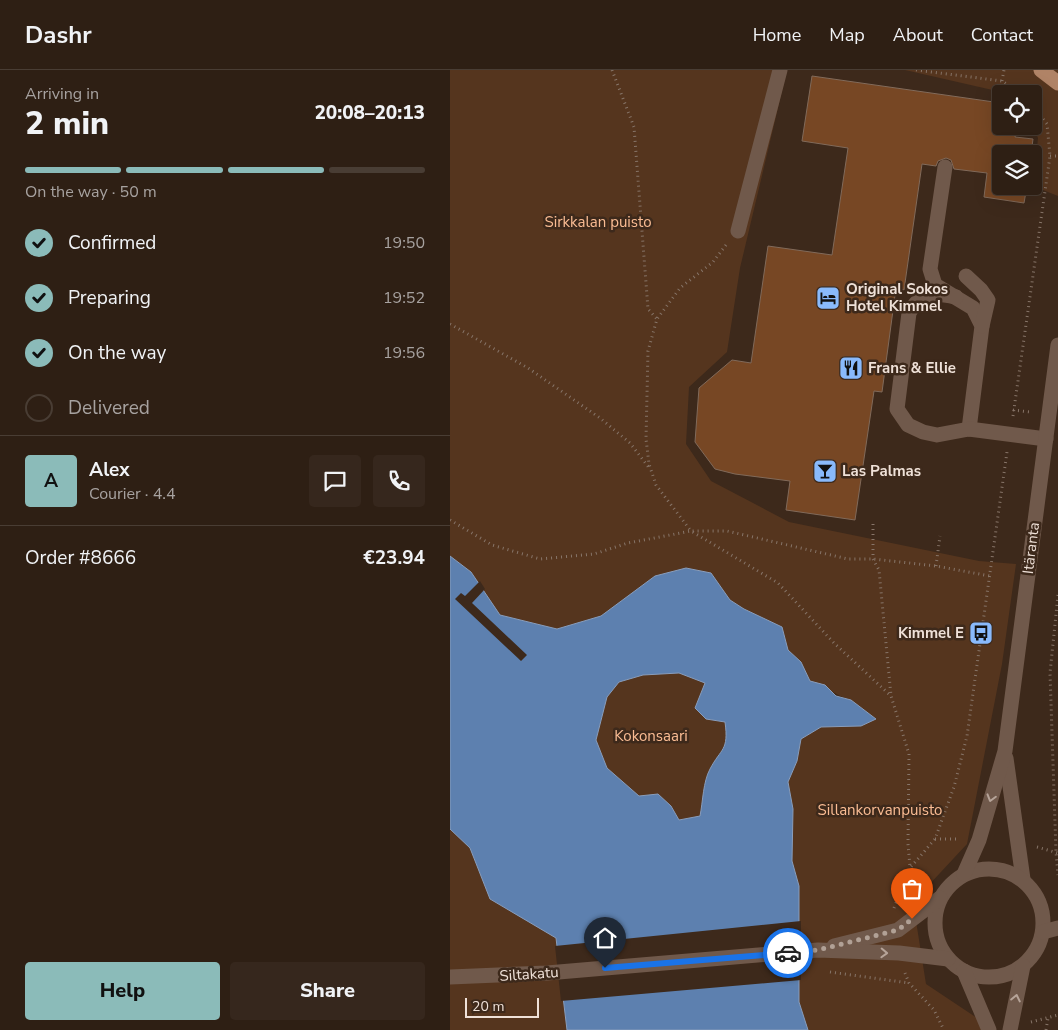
<!DOCTYPE html>
<html lang="en">
<head>
<meta charset="utf-8">
<style>
  :root { --surface:#2e1f14; --page:#36271d; --text:#f1f3f6; --muted:#a7a2a0; --line:#493d34; --accent:#8bbbb9 }
  body { margin:0; font-family:"Nunito Sans",sans-serif; background:var(--page); color:var(--text); height:100vh; display:flex; flex-direction:column; font-size:19px; white-space:nowrap }
  * { box-sizing:border-box; margin:0 }
  p { font-size:16px; color:var(--muted) }
  .icon { flex:none; width:28px; height:28px; fill:none; stroke:currentColor; stroke-width:2; stroke-linecap:round; stroke-linejoin:round }
  .map { position:relative; flex:1; overflow:hidden }
  .panel { display:flex; flex-direction:column; background:var(--surface); width:450px }
  .panel>* { flex:none }
  .controls { position:absolute; left:542px; top:15px; display:grid; gap:10px }
  .controls a { display:grid; place-items:center; width:50px; height:50px; border-radius:5px; background:var(--surface); box-shadow:0 5px 20px #0002,0 0 0 1px var(--line); font-size:25px }
  .scale { position:absolute; left:15px; bottom:12px; width:74px; box-sizing:border-box; padding-left:5px; border:2px solid #efe1d8; border-top:0; font-size:14px; line-height:18px; white-space:nowrap; color:#efe1d8; -webkit-text-stroke:4px #3d291b; paint-order:stroke }
  .pin { position:absolute; display:grid; place-items:center; width:42px; height:42px; color:#fff; margin:-51px -21px; border-radius:50% 50% 50% 0; rotate:-45deg; box-shadow:0 0 5px #0007 }
  .pin .icon { rotate:45deg }
  .courier { position:absolute; display:grid; place-items:center; width:50px; height:50px; margin:-25px; border:4px solid #1a73e8; border-radius:50%; background:#fff; color:#222; box-shadow:0 1px 6px #0007 }
  .headline em { font-style:normal; font-weight:800 }
  .headline div { display:flex; flex-direction:column-reverse }
  .headline { display:flex; align-items:center; justify-content:space-between; height:85px; padding:0 25px }
  h1 { font-size:32px; font-weight:800; line-height:38px }
  .bar { display:grid; grid-template-columns:repeat(4,1fr); gap:8px 5px; align-content:center; height:60px; padding:0 25px }
  .bar i { height:6px; border-radius:4px; background:var(--line) }
  .bar .current { background:var(--accent) }
  .bar p { grid-column:span 4 }
  .line { display:flex; align-items:center; gap:12px; padding:0 25px; border-top:1px solid var(--line) }
  .line div { flex:1 }
  .round { display:grid; place-items:center; flex:none; width:52px; height:52px; border-radius:5px; background:var(--page) }
  ol { padding:0 25px; list-style:none }
  li { display:flex; align-items:center; gap:15px; height:55px }
  li p { margin-inline-start:auto }
  li .icon { padding:5px; border-radius:50%; background:var(--accent); color:#111; stroke-width:4 }
  li:last-child { color:var(--muted) }
  li i { width:28px; height:28px; border:2px solid var(--line); border-radius:50% }
  .button { display:flex; gap:10px; margin-top:auto; padding:10px 25px }
  .button a { flex:1; height:58px; border-radius:5px; background:var(--accent); color:#111; font-size:20px; font-weight:800; line-height:58px; text-align:center }
  .button a+a { background:var(--page); color:var(--text) }
  header { display:flex; align-items:center; gap:30px; box-sizing:border-box; height:70px; padding:0 25px; background:var(--surface); border-bottom:1px solid var(--line) }
  header strong { font-size:24px }
  nav { display:flex; gap:28px; margin-inline-start:auto; font-size:18px }
  main { display:flex; flex:1; min-height:0 }
  .map>svg:first-child { display:block }
  .green { fill:#55351e }
  .water { fill:#5d80af; stroke:#899dbb; fill-rule:evenodd }
  .pier { fill:#3d291b }
  .building { fill:#774724; stroke:#816a5a }
  .lines { fill:none; stroke-linecap:round; stroke-linejoin:round }
  .path { stroke:#877569; stroke-width:3; stroke-dasharray:1 4; stroke-linecap:butt }
  .minor { stroke:#70594b; stroke-width:15 }
  .major { stroke:#b08366; stroke-width:15 }
  .oneway { stroke:#b6a499 }
  .done { stroke:#b1a196; stroke-width:5; stroke-dasharray:0 9 }
  .route { stroke:#1a73e8; stroke-width:6 }
  .labels { text-anchor:middle; stroke-width:5; stroke-linejoin:round; paint-order:stroke }
  .park-label { font-size:15px; fill:#fabc93; stroke:#3d291b }
  .poi-label { font-size:15px; font-weight:bold; fill:#efe1d8; stroke:#3d291b; text-anchor:start }
  .street-label { font-size:15px; fill:#efe1d8; stroke:#3d291b }
</style>
</head>
<body>
<header>
<strong>Dashr</strong>
<nav><a>Home</a><a>Map</a><a>About</a><a>Contact</a></nav>
</header>
<main>
<section class="panel">
<div class="headline"><div><h1>2 min</h1><p>Arriving in</p></div><em>20:08–20:13</em></div>
<div class="bar"><i class="current"></i><i class="current"></i><i class="current"></i><i></i><p>On the way · 50 m</p></div>
<ol>
<li><svg class="icon" aria-label="check" viewBox="0 0 24 24"><path d="M5 12l5 5 9-10"/></svg>Confirmed<p>19:50</p></li>
<li><svg class="icon" aria-label="check" viewBox="0 0 24 24"><path d="M5 12l5 5 9-10"/></svg>Preparing<p>19:52</p></li>
<li><svg class="icon" aria-label="check" viewBox="0 0 24 24"><path d="M5 12l5 5 9-10"/></svg>On the way<p>19:56</p></li>
<li><i></i>Delivered</li>
</ol>
<div class="line" style="height:90px"><b class="round" style="background:var(--accent);color:#111">A</b><div><b>Alex</b><p>Courier · 4.4</p></div><a class="round"><svg class="icon" aria-label="chat" viewBox="0 0 24 24"><path d="M4 5h16v11H9l-5 4z"/></svg></a><a class="round"><svg class="icon" aria-label="phone" viewBox="0 0 24 24"><path d="M5 4h4l2 5-3 2q2 4 5 5l2-3 5 2v4C11 20 4 13 5 4z"/></svg></a></div>
<div class="line" style="height:65px"><div>Order #8666</div><b>€23.94</b></div>
<div class="button"><a>Help</a><a>Share</a></div>
</section>
<div class="map">
<svg width="608" height="960" viewBox="0 0 608 960">
  <rect width="100%" height="100%" fill="#3d291b"/>
  <!-- green -->
  <g class="green">
    <path d="M0,0H337L290,198L277,282L239,317L236,374L261,411L339,452L529,491L566,494L552,594L517,774L463,832L476,914L530,950L532,960H358L349,932V816L342,791L343,739L338,712L347,691L351,669L371,657L411,656L401,630C384,625 376,616 360,611L351,592L338,580L332,557L294,539L280,530L261,503L205,506L151,546L107,559L50,545L21,502L0,486Z"/>
    <path d="M455,0H608V126L583,116L588,68L583,56L584,24H560Z"/>
    <path d="M229,603L255,613L256,649L275,652C279,680 271,678 260,699C253,712 253,732 251,746L229,750L221,736L189,726L157,698L146,670L157,627L169,612L193,605Z"/>
    <path d="M0,759L20,778L40,829L106,868L117,960H0Z"/>
  </g>
  <!-- water -->
  <path class="water" d="M0,486L21,502L50,545L107,559L151,546L205,506L236,498L261,503L280,530L294,539L332,557L338,580L351,592L360,611L375,615L386,626L401,630L426,649L411,656L371,657L351,669L347,691L338,712L343,739L342,791L349,816V932L358,960H117L106,868L40,829L20,778L0,759ZM229,603L255,613L245,638L256,649L275,652C279,681 271,678 260,699C253,712 253,731 250,746L229,750L221,736L208,724L189,726L157,698L146,670L157,627L169,612L193,605Z"/>
  <!-- pier -->
  <g class="pier">
    <path d="M30,511L35,519L22,533L77,585L71,591L5,529L11,523L15,526Z"/>
    <path d="M351,851V910L111,931L105,876Z"/>
  </g>
  <!-- building -->
  <path class="building" d="M362,6L551,33V56H567L565,67L583,69L581,84H551V116H577L574,133L534,127L537,103L504,99L501,90L496,88L488,91L486,96L472,94L454,220L446,218L432,322L424,321L405,450L336,440L340,411L285,404L265,399L245,372L249,318L282,290L301,293L318,176L382,185L398,78L352,71Z"/>
  <g class="lines">
    <!-- path -->
    <g class="path">
      <path d="M162,0L184,57L198,239L207,249"/>
      <path d="M466,0L552,11L572,24"/>
      <path d="M552,11L554,0"/>
      <path d="M600,86H608"/>
      <path d="M276,175L263,192L230,218L207,249L198,281L196,369L199,394L206,415L241,461H277L398,489H423L486,496L540,506"/>
      <path d="M0,254L78,298L150,348L180,373L200,399"/>
      <path d="M563,340L580,342"/>
      <path d="M563,346L600,86L597,54L584,37"/>
      <path d="M0,450L42,475L90,489L144,484L178,473L241,461L328,513L384,573L441,626L459,684L458,774L460,797"/>
      <path d="M423,454V489L429,500L441,626"/>
      <path d="M486,496L490,466"/>
      <path d="M608,525L600,603L606,782L608,805"/>
      <path d="M485,769H509"/>
      <path d="M587,777L608,783"/>
      <path d="M444,838L460,798L485,769L504,717L517,666L557,382"/>
      <path d="M380,902L459,913"/>
      <path d="M455,903L459,913L484,940L494,960"/>
      <path d="M581,952L608,945"/>
      <path d="M596,960L598,948"/>
    </g>
    <!-- minor -->
    <g class="minor">
      <path d="M495,97L480,199L485,215L523,238L532,256L519,359"/>
      <path d="M288,161L330,0"/>
      <path d="M516,206L531,220L538,230L532,256"/>
      <path d="M506,227C484,223 471,221 459,243L447,339L458,355L473,362L487,365L519,359L596,369"/>
      <path d="M556,688L573,809"/>
      <circle cx="539" cy="853" r="54"/>
      <path d="M514,804L529,770L555,681L608,275"/>
      <path d="M593,862L608,858"/>
      <path d="M384,876L448,860L490,828"/>
      <path d="M514,901L539,960"/>
      <path d="M0,907L97,903L368,880L449,883L498,889"/>
      <path d="M560,960L573,896"/>
    </g>
    <!-- major -->
    <path class="major" d="M591,0L608,13"/>
  </g>
  <!-- one-way arrows -->
  <defs><path id="oneway-chevron" d="M-2-3.5L2.5 0L-2 3.5" fill="none" stroke-width="1.6" stroke-linecap="round" stroke-linejoin="round" transform="scale(1.25)"/></defs>
  <g class="oneway">
    <use href="#oneway-chevron" transform="translate(541 728) rotate(106)"/>
    <use href="#oneway-chevron" transform="translate(434 883) rotate(2)"/>
    <use href="#oneway-chevron" transform="translate(566 928) rotate(-78)"/>
  </g>
  <g class="lines">
    <!-- done -->
    <path class="done" d="M338,883L368,880L448,860L462,849"/>
    <!-- route -->
    <path class="route" d="M155,898L338,883"/>
  </g>
  <!-- icons -->
  <defs>
    <g id="hotel-square" transform="scale(1.25)"><rect x="-9" y="-9" width="18" height="18" rx="4" fill="#89bafc" stroke="#3d291b"/><path d="M-6-4.5h1.5V1H6V5H4.5V3h-9V5H-6ZM-4 0a1.8 1.8 0 1 1 3.6 0ZM.5 0V-2.5h3Q6-2.5 6 0Z" fill="#111"/></g>
    <g id="restaurant-square" transform="scale(1.25)"><rect x="-9" y="-9" width="18" height="18" rx="4" fill="#89bafc" stroke="#3d291b"/><path d="M-5-6h1v4h1v-4h1v4h1v-4h1v5L-1.5 .5V6h-2V.5L-5-1ZM5-6V6H3V1.5H1.5Q1.5-4 5-6Z" fill="#111"/></g>
    <g id="bar-square" transform="scale(1.25)"><rect x="-9" y="-9" width="18" height="18" rx="4" fill="#89bafc" stroke="#3d291b"/><path d="M-6-5H6L.8 .8V4.5H3.5V6h-7V4.5H-.8V.8Z" fill="#111"/></g>
    <g id="bus-square" transform="scale(1.25)"><rect x="-9" y="-9" width="18" height="18" rx="4" fill="#89bafc" stroke="#3d291b"/><path d="M-5-6H5V4H4V6H2V4H-2V6H-4V4H-5ZM-3.5-4V0h7V-4ZM-3.5 1.2v1.5H-2V1.2ZM2 1.2v1.5H3.5V1.2Z" fill="#111"/></g>
  </defs>
  <g fill-rule="evenodd">
    <use href="#hotel-square" x="378" y="228"/>
    <use href="#restaurant-square" x="401" y="298"/>
    <use href="#bar-square" x="375" y="401"/>
    <use href="#bus-square" x="531" y="563"/>
  </g>
  <g class="labels">
    <!-- park labels -->
    <g class="park-label">
      <text x="148" y="157">Sirkkalan puisto</text>
      <text x="201" y="671">Kokonsaari</text>
      <text x="430" y="745">Sillankorvanpuisto</text>
    </g>
    <!-- poi labels -->
    <g class="poi-label">
      <text x="396" y="224">Original Sokos<tspan x="396" dy="17">Hotel Kimmel</tspan></text>
      <text x="418" y="303">Frans &amp; Ellie</text>
      <text x="392" y="406">Las Palmas</text>
      <text x="514" y="568" text-anchor="end">Kimmel E</text>
    </g>
    <!-- street labels -->
    <g class="street-label">
      <text transform="translate(581 478) rotate(-83)" y="5">Itäranta</text>
      <text transform="translate(79 904) rotate(-4)" y="5">Siltakatu</text>
    </g>
  </g>
</svg>
<div class="controls">
<a><svg class="icon" aria-label="locate" viewBox="0 0 24 24"><circle cx="12" cy="12" r="6"/><path d="M12 2v4M12 18v4M2 12h4M18 12h4"/></svg></a>
<a><svg class="icon" aria-label="layers" viewBox="0 0 24 24"><path d="M12 4l9 5-9 5-9-5zM3 14l9 5 9-5"/></svg></a>
</div>
<div class="scale">20 m</div>
<div class="pin" style="left:462px;top:849px;background:#ea580c"><svg class="icon" aria-label="bag" viewBox="0 0 24 24"><path d="M5 8h14l-1 12H6zM9 8a3 3 0 0 1 6 0"/></svg></div>
<div class="pin" style="left:155px;top:898px;background:#1f2937"><svg class="icon" aria-label="home" viewBox="0 0 24 24"><path d="M3 11l9-7 9 7M6 9v11h12V9"/></svg></div>
<div class="courier" style="left:338px;top:883px"><svg class="icon" aria-label="car" viewBox="0 0 24 24"><path d="M5 17H2v-5l4-1 3-4h7l3 4 3 1v5h-3M9 17h6M6 11h13"/><circle cx="7" cy="17" r="2"/><circle cx="17" cy="17" r="2"/></svg></div>
</div>
</main>
</body>
</html>
